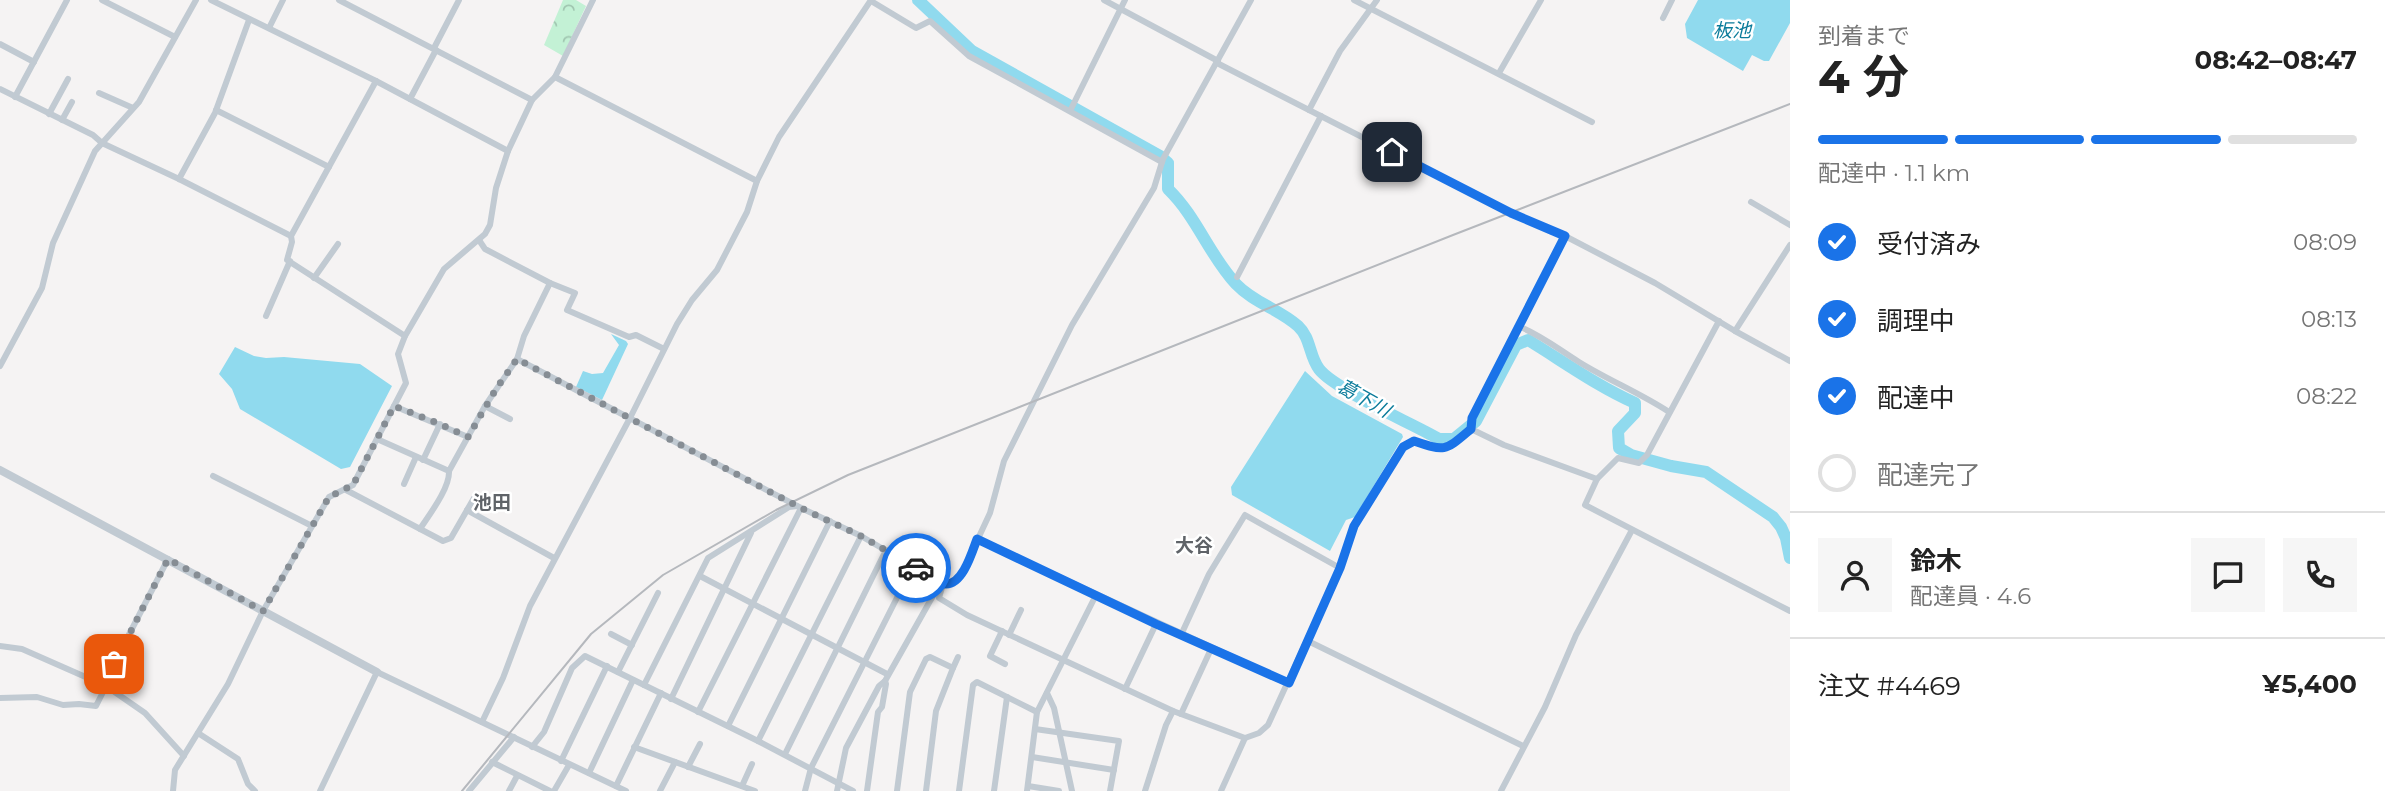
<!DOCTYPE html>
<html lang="ja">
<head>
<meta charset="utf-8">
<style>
  :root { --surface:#fff; --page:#f6f6f6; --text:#222; --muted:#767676; --line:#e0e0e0; --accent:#1a73e8 }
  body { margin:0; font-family:Montserrat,"Noto Sans JP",sans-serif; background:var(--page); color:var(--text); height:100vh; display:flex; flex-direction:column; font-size:26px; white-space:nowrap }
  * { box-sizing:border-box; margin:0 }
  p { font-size:23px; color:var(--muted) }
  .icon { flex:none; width:38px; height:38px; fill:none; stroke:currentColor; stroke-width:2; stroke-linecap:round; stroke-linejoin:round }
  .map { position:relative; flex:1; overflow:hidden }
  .panel { display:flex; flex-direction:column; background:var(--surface); width:595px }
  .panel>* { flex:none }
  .pin { position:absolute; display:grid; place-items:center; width:60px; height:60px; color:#fff; margin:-30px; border-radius:14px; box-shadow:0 4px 10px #0006 }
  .courier { position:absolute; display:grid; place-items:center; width:70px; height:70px; margin:-35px; border:5px solid #1a73e8; border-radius:50%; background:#fff; color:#222; box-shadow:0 2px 9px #0007 }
  .headline em { font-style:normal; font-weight:700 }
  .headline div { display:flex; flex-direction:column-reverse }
  .headline { display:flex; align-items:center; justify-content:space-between; height:119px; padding:0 28px }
  h1 { font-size:46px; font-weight:700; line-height:52px }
  .bar { display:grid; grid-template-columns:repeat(4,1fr); gap:10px 7px; align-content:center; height:84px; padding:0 28px }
  .bar i { height:9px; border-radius:5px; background:var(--line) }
  .bar .on { background:var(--accent) }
  .bar p { grid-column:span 4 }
  .line { display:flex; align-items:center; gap:18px; padding:0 28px; border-top:2px solid var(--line) }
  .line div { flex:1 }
  .round { display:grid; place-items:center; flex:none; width:74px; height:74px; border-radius:0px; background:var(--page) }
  ol { padding:0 28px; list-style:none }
  li { display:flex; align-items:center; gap:21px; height:77px }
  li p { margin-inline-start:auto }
  li .icon { padding:7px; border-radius:50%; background:var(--accent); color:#fff; stroke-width:4 }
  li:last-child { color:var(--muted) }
  li i { width:38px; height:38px; border:4px solid var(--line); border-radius:50% }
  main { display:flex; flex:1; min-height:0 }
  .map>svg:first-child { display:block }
  .park { fill:url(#park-crowns) }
  .water { fill:#90daee }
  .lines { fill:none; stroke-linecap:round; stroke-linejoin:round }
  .river { stroke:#90daee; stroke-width:12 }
  .minor { stroke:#c1cad2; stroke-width:6 }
  .tertiary { stroke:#c1cad2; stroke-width:8 }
  .rail { stroke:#b5b8bd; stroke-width:2 }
  .done { stroke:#868d94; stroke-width:7; stroke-dasharray:0 12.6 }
  .route { stroke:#1a73e8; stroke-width:9 }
  .labels { text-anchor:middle; stroke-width:5; stroke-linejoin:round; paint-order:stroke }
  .water-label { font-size:19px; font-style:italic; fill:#0c7c9b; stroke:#fff }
  .neighbourhood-label { font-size:19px; font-weight:bold; fill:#5f6368; stroke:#fff }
</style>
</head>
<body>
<main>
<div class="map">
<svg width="1790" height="791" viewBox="0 0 1790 791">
  <defs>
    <pattern id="park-crowns" width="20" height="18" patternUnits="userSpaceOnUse" patternTransform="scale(1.75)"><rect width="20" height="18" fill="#c3f1d5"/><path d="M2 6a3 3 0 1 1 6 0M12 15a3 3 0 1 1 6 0" fill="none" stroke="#a0c6b0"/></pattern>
  </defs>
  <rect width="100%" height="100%" fill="#f5f3f3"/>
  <!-- park -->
  <path class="park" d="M563,0H576L586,6L563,56L544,45Z"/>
  <!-- water -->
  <g class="water">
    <path d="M1698,0H1790V23L1769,61H1764L1752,55L1743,71L1687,38L1685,24Z"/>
    <path d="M611,334L626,341L628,344L602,400L576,387L583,371L592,374L603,373L619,345Z"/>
    <path d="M235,347L254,356L266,358L284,357L360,364L392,386L350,467L341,469L240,409L232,389L219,374Z"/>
    <path d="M1305,371L1332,396L1402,434L1403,437L1355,517L1346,520L1330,551L1232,495L1231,487Z"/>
  </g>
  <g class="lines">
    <!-- river -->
    <path class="river" d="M918,0L972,51L1160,156L1168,163V189C1197,217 1209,255 1236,284C1254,303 1279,309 1298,326C1311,338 1309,356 1319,369C1333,388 1414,425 1439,439H1454L1476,421L1516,345L1528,340C1564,362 1597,386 1635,403V413L1618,431L1619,448L1631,455L1671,466L1706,472L1773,517L1781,527L1786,538L1790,558"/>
    <!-- minor -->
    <g class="minor">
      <path d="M102,0L175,37"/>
      <path d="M211,0L376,81L508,151"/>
      <path d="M339,0L532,100"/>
      <path d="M1104,0L1218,61"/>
      <path d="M1354,0L1592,122"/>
      <path d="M871,1L916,28L930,21L969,56L1162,162"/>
      <path d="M1663,18L1672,0"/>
      <path d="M269,28L283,0"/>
      <path d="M0,44L34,62"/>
      <path d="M434,48L459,0"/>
      <path d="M1217,63L1511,213L1565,236L1655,283L1735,331L1790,361"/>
      <path d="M1499,73L1541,0"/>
      <path d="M555,77L757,181"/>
      <path d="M376,81L291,236L292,242L287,260L405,336"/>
      <path d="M0,89L93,135L102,143L179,179L291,236"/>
      <path d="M99,93L133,108"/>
      <path d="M15,97L67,0"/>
      <path d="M410,99L436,50"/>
      <path d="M216,110L329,167"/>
      <path d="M1309,110L1340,51L1377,0"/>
      <path d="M1070,111L1125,0"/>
      <path d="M49,114L68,79"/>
      <path d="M62,120L72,102"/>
      <path d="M179,179L215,113L249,20"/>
      <path d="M1751,202L1790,225"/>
      <path d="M1237,277L1321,116"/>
      <path d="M314,278L338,244"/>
      <path d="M550,283L575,293L567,310L629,337L636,335L664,349"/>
      <path d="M266,316L290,261"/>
      <path d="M1719,321L1647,455L1639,463L1618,458L1597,479L1585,505L1790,611"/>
      <path d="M1518,326C1541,335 1558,349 1579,362C1608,380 1640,393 1669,412"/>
      <path d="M1735,331L1790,245"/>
      <path d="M517,359L801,508L861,536L943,584L955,581L963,571L990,513L1004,461L1072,325L1154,188L1163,159L1251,0"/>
      <path d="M0,366L42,288L53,243L95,151L139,102L196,0"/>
      <path d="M394,406L468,437"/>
      <path d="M485,406L510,419"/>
      <path d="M1471,429L1504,445L1597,479"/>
      <path d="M377,439L449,471"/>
      <path d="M423,460L440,424"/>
      <path d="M213,476L312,526"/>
      <path d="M404,484L416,457"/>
      <path d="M346,490L443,541L451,538L474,498"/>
      <path d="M467,510L554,558"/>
      <path d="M420,529C429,515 450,488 449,471L485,406L517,359L524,336L550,283L485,249L479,240"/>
      <path d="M977,539L1289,683"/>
      <path d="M700,576L887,674"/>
      <path d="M943,584L939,598L967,615L1173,711L1245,738L1259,733L1268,725L1340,568L1354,526L1403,447L1414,441C1446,452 1445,451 1471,429V418L1565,236"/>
      <path d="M1002,631L990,656L1005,664"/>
      <path d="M611,634L632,645"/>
      <path d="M1009,635L1021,610"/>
      <path d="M1181,635L1209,574L1245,515L1340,568"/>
      <path d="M1308,641L1523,746"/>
      <path d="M0,646L22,649L106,686L145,713L184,756"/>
      <path d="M953,668L958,657"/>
      <path d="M618,672L658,593"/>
      <path d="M103,685L168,559"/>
      <path d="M644,685L708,558L789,507L797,506"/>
      <path d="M1125,689L1156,624"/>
      <path d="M1047,693L1054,708L1072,791"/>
      <path d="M0,698L37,697L63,705L79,704L96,706L106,686"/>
      <path d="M671,699L751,533"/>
      <path d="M698,712L801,508"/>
      <path d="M1181,714L1211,649"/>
      <path d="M482,722L503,678L530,606L630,418L677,324L692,300L717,270L747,212L757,181L779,137L871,0"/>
      <path d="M728,726L830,521"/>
      <path d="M1035,729L1119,741L1110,791"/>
      <path d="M198,733L238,759L248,784L255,791"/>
      <path d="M758,741L861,536"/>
      <path d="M532,747L544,732L572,668L585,656L758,741L853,791"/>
      <path d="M634,747L755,791"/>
      <path d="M785,754L886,550"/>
      <path d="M1032,757L1114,770"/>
      <path d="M561,761L607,666"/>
      <path d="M492,762L550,791"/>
      <path d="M688,767L700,744"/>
      <path d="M589,773L633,680"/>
      <path d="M616,786L661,693"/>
      <path d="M742,786L752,764"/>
      <path d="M1028,786L1059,791"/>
      <path d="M173,791L175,770L228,684L263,611L329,497L353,485L406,383L398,354L405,336L444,269L485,234L490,225L496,188L508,151L532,100L555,77L593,0"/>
      <path d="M320,791L377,672L626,791"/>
      <path d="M469,791L514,737"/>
      <path d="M509,791L517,776"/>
      <path d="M554,791L569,765"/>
      <path d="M660,791L675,762"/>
      <path d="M805,791L811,768L913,566"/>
      <path d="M837,791L846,748L879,686L885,681L934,594L939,592"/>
      <path d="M867,791L878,712L882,707L886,684L885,681"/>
      <path d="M897,791L910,692L926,659L930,657L953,668L936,711L926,791"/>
      <path d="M959,791L973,685L977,682L1037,712"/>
      <path d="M994,791L1007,697"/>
      <path d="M1027,791L1037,712L1096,595"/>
      <path d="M1145,791L1166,725L1173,711"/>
      <path d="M1221,791L1245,738"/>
      <path d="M1501,791L1545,707L1576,635L1632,530"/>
    </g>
    <!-- tertiary -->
    <path class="tertiary" d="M0,470L377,672"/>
    <!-- rail -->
    <path class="rail" d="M462,791L591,634L663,575L776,510L848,475L1453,235L1790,104"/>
  </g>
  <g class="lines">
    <!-- done -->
    <path class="done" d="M114,664L168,559L263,611L329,497L353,485L394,406L440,424L468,437L496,389L517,359L801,508L861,536L916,568"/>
    <!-- route -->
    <path class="route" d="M916,568C924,573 937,584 946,584C963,584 972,552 977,539L1156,624L1289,683L1340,568L1354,526L1403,447L1414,441C1446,452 1445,451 1471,429L1472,418L1565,236L1511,213L1392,152"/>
  </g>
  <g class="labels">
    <!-- water labels -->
    <g class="water-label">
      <text x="1732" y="37">板池</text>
      <text transform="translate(1364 398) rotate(29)" y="7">葛下川</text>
    </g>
    <!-- neighbourhood labels -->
    <g class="neighbourhood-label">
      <text x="492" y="509">池田</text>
      <text x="1194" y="552">大谷</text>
    </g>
  </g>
</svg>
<div class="pin" style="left:114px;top:664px;background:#ea580c"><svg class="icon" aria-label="bag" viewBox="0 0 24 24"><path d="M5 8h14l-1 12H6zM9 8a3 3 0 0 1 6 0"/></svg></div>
<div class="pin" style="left:1392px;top:152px;background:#1f2937"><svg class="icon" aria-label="home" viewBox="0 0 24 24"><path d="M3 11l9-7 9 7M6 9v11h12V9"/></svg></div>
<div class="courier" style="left:916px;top:568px"><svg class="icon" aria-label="car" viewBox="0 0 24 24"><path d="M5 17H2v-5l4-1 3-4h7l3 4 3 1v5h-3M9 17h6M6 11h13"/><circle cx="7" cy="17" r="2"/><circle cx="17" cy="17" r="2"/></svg></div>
</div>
<section class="panel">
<div class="headline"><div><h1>4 分</h1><p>到着まで</p></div><em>08:42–08:47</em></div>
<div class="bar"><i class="on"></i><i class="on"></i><i class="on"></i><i></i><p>配達中 · 1.1 km</p></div>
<ol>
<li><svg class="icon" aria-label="check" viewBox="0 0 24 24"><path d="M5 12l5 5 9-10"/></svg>受付済み<p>08:09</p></li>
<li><svg class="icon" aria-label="check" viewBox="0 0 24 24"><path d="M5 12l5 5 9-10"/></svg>調理中<p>08:13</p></li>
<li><svg class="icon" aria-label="check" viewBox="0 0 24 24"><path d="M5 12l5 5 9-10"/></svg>配達中<p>08:22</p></li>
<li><i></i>配達完了</li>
</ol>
<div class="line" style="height:126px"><a class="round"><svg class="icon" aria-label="person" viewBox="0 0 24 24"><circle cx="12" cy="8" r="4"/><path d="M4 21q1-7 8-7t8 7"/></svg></a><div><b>鈴木</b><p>配達員 · 4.6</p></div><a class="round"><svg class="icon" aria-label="chat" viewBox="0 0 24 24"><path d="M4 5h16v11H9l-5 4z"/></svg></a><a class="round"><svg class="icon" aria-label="phone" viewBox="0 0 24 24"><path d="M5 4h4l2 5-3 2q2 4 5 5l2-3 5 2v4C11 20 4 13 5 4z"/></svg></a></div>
<div class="line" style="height:91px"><div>注文 #4469</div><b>¥5,400</b></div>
</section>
</main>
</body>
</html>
